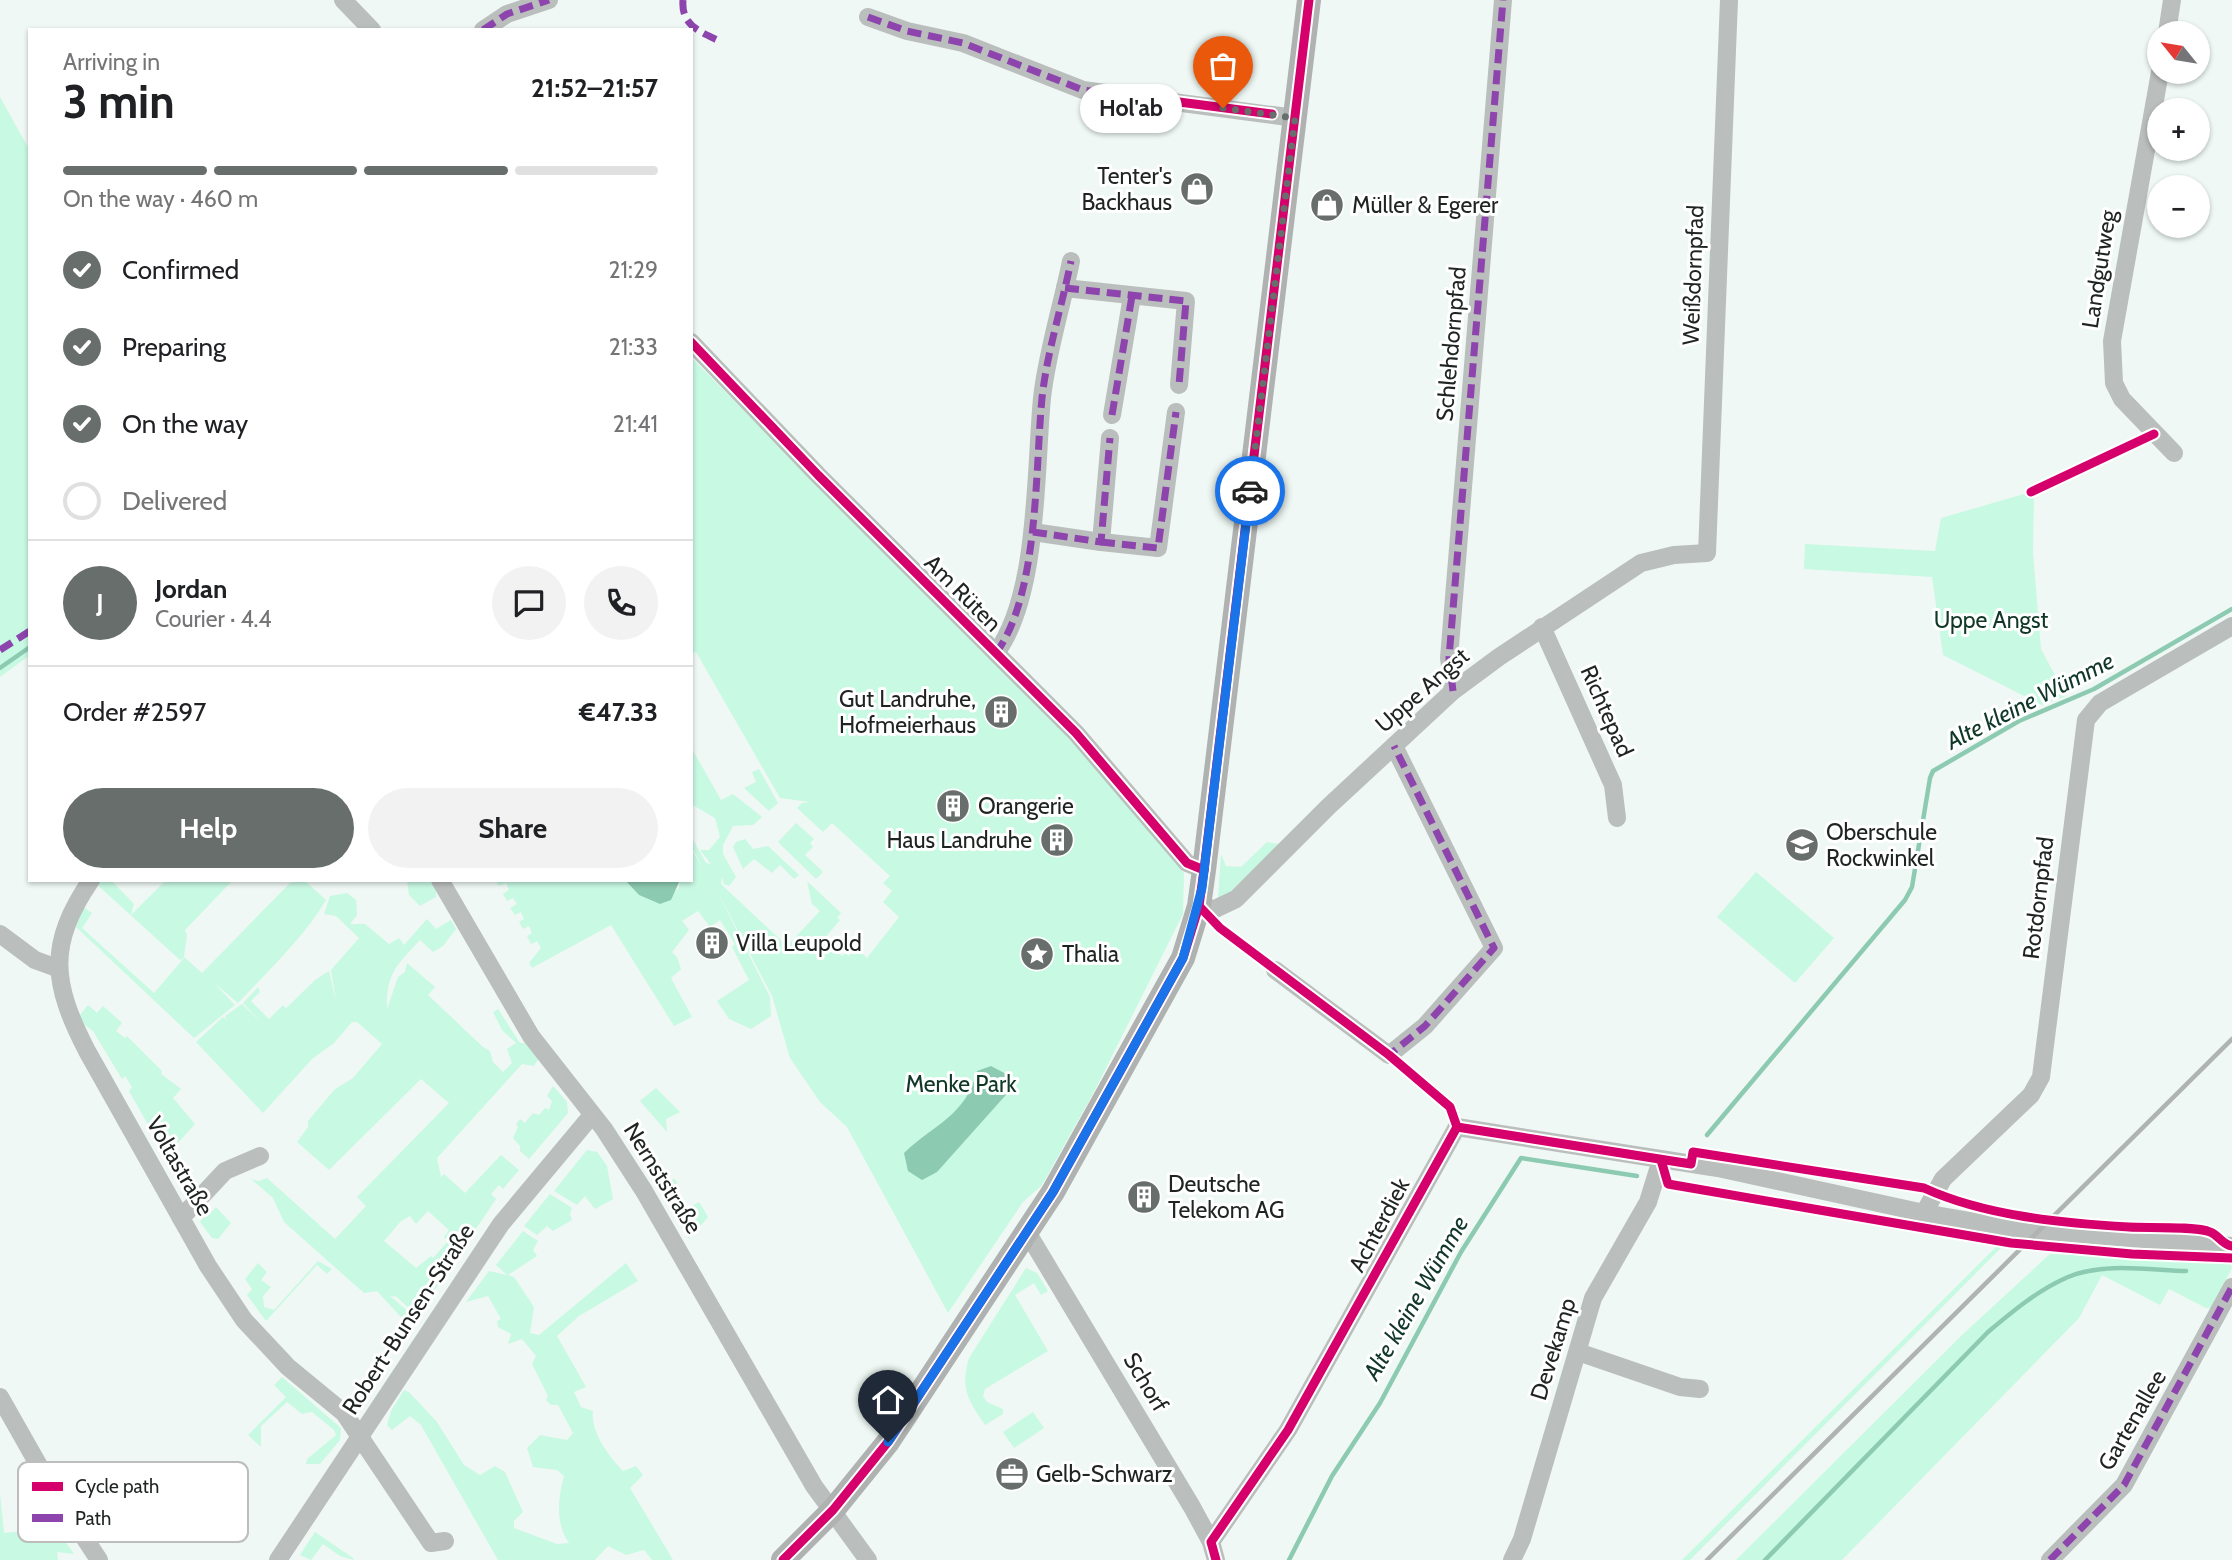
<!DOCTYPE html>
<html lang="en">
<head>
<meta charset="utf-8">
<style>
  :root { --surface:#fff; --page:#f2f2f2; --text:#202124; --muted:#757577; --line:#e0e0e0; --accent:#676e6b }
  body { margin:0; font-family:Cabin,sans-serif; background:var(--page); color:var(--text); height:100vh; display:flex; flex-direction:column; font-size:26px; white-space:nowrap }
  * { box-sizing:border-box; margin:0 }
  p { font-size:23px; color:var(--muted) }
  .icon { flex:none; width:38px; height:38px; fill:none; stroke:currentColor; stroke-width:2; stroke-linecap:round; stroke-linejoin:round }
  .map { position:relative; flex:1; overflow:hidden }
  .details { position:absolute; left:28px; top:28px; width:665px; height:854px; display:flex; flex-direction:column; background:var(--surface); border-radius:0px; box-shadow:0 2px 5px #0004 }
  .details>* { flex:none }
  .needle { width:46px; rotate:300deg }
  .fabs { position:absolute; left:2147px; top:21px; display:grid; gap:14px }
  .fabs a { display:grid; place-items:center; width:63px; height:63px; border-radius:50%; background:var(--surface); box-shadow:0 2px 5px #0004; font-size:35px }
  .pin { position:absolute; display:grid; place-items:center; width:60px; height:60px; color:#fff; margin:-72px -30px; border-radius:50% 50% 50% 0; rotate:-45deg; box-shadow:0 0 7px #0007 }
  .pin .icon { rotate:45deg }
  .courier { position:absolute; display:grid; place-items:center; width:70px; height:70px; margin:-35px; border:5px solid #1a73e8; border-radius:50%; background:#fff; color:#222; box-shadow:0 2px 9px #0007 }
  .bubble { position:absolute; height:49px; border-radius:24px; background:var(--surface); box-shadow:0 2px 5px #0004; font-size:23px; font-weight:700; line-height:49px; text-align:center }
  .headline em { font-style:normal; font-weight:700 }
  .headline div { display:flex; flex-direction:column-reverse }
  .headline { display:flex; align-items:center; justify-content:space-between; height:119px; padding:0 35px }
  h1 { font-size:46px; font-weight:700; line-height:52px }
  .bar { display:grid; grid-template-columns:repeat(4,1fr); gap:10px 7px; align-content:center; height:84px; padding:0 35px }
  .bar i { height:9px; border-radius:5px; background:var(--line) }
  .bar .selected { background:var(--accent) }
  .bar p { grid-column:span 4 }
  .line { display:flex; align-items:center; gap:18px; padding:0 35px; border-top:2px solid var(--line) }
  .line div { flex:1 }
  .round { display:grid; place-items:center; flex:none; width:74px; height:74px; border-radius:37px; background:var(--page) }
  ol { padding:0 35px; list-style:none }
  li { display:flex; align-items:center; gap:21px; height:77px }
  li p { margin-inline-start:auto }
  li .icon { padding:7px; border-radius:50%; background:var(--accent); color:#fff; stroke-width:4 }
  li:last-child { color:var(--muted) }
  li i { width:38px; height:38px; border:4px solid var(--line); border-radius:50% }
  .action { display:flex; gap:14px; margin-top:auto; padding:14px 35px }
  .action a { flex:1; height:80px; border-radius:42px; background:var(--accent); color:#fff; font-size:28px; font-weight:700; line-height:80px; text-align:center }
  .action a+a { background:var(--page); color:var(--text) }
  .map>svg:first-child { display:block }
  .green { fill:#c8f9e3; fill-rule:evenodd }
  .water { fill:#8ccab1 }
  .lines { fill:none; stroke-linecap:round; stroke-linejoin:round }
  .stream { stroke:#8ccab1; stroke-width:4.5 }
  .street { stroke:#babebc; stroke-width:18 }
  .secondary { stroke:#afb2b1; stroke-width:24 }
  .rail { stroke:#afb4b2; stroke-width:4.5 }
  .quiet { stroke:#8e44ad; stroke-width:7; stroke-dasharray:14 7; stroke-linecap:butt }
  .cycleway-casing { stroke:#fff; stroke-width:13 }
  .cycleway { stroke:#d6006c; stroke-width:9 }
  .done { stroke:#676e6b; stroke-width:7; stroke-dasharray:0 12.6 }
  .route { stroke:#1a73e8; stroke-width:9 }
  .labels { text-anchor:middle; stroke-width:6; stroke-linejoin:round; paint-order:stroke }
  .poi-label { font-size:23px; fill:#1e2421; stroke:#fff; text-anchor:start }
  .street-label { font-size:23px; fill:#1e2421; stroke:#fff }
  .park-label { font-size:23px; fill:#103728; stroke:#fff }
  .water-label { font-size:24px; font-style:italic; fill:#103728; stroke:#fff }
  .key { fill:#fff; stroke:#bcbdbc; stroke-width:2 }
  .key-label { font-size:19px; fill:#1e2421 }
</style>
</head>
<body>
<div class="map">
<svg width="2232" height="1560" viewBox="0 0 2232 1560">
  <rect width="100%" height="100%" fill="#eff8f4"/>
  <!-- green -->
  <g class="green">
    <path d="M0,97L30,151V655L0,677Z"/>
    <path d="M691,357L985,655L1001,666L1056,722L1184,873L1183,914L1095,1090L1042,1185L1023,1202L948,1313L847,1127L820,1102L790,1058L772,996L714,885L770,997L771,1016L751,1029L729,1019L717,1001L749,980L732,947L735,944L720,920L710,927L698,911L682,921L689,930L672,952L677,957L681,969L671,978L692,1017L674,1026L611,925L532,968L529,963L541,948L537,941L531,944L527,936L532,933L529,926L523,929L519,922L524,919L521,912L515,915L510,908L517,904L513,898L507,901L503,894L509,890L506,883L499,886L495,880H625L639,895L660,904L679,888L680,880H691V849L704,870L691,846V836L706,863L711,864L700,850H709L720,837L715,818L691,804V747L721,800L733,794L762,817L753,825L733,826L723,845V854L736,877L729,886L724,884L722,877L721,884L787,946L820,911L812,904L807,881L841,913L837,918L840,920L824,939L842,956L845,953L849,956L856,948L867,958L899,917L883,902L892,891L883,883L890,876L832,823L823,832L797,808L802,803L810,802L780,798L696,652L691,653Z"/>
    <path d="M2143,438L2145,440L2034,495L2033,553L2041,649L2066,696L2042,705L1943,655L1932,577L1804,569L1805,544L1935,551L1941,518L2031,492Z"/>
    <path d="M759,769L778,803L769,811L744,788L756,782L752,772Z"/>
    <path d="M796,823L814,839L810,843L813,847L805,855L823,872L816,879L778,842Z"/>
    <path d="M745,839L753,849L768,846L799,875L794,879L780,865L772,873L754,859L743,869L733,847L736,842Z"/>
    <path d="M1267,842L1279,844L1222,900L1218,898L1221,854L1226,866L1241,867Z"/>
    <path d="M1756,872L1834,938L1795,983L1717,917Z"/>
    <path d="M92,880H111L134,904L131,915L166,880H233L185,930L187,935L184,957L202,973L290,883L304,880L326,900C305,936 268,971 238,1003L213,982L235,1005L194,1038L76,927L83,907L92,913L82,928L154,993L184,958L180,960Z"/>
    <path d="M407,880H437L436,897L420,906L409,895Z"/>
    <path d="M347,893L356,900L357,915L350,924H365L389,944L399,938L404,945L427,919L436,929L451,920L456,929L443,946L433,952L420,940C397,965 386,973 387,1009L398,977L405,972L407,963L435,987L428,995L483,1047L490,1051L493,1062L503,1072L512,1063L507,1049L516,1043L502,1030L493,1012L498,1009L520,1043H528L539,1058L534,1066L522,1064L437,1158L441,1177L444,1174L465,1193L501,1155L519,1170L503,1189L499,1185L491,1194L496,1199L417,1316L397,1297L390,1296L416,1318L410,1327L377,1291L364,1293L284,1222L273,1198L251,1179L259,1181L267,1178L335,1239L366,1206L357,1197L449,1103L421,1079L329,1170L297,1142L308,1127V1121L335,1089L353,1078L382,1044L357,1022H352L334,1043L312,1059L263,1113L196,1042L223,1017L227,1020L225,1016L242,1004L262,1023L243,1003L258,987L260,992L251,1001L269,1019L283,1005L286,1008L271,1023L315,980L329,971L336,1002L331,970L359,938L336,916L324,914L330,896ZM428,1211L449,1230L444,1237L448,1241L433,1258L431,1256L416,1268L384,1241L401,1221L410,1216L416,1224Z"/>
    <path d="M88,1005L97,1013L103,1006L122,1023L116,1031L125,1038L127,1036L162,1071L161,1074L181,1089L173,1098L195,1124L166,1156L129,1091L132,1087L125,1076L122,1079L93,1031L77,1019Z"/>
    <path d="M553,1086L567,1102L568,1113L529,1159L520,1151V1146L513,1138L518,1127L516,1124L520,1119L525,1123L533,1113L539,1115L545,1108L549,1110L552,1101L547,1096Z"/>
    <path d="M656,1088L680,1112L666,1119L667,1132L640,1101Z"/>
    <path d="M587,1150L597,1152L607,1166L613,1199L595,1209L585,1196L577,1205L554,1191Z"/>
    <path d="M674,1178L678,1185L664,1195L682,1226L688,1223L685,1217L695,1210L692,1206L699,1202L708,1217L689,1239L661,1193Z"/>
    <path d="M550,1194L572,1208L570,1214L572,1220L553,1231L547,1226L537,1235L524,1226Z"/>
    <path d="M216,1207L231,1223L218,1239L212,1238L200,1222L206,1209L210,1213Z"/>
    <path d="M523,1231L538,1241L533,1250L537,1256L508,1275L514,1277L534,1307L530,1333L539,1335L626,1263L638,1281L579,1316L557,1336L586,1387L574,1392L581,1407L593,1411C590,1431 609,1457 623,1471L636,1466L643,1475L630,1488L673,1560H652L644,1550L626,1555L608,1546L595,1560H498L421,1425L410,1416L392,1430L387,1425L391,1411L404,1390L409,1392L437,1422L464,1465L480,1475L495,1466L505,1472L523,1512L514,1521V1528L557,1544L569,1543C555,1523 558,1498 564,1476L557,1470L533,1467L527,1448L540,1435L567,1440L573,1433L558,1405H551L546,1400L548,1396L532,1364L536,1356L522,1339L508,1344L511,1334L498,1327L497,1321L501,1319L488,1296L466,1302L489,1271L507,1275L496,1265Z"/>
    <path d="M1999,1244L2003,1246L1690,1560H1682Z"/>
    <path d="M2050,1254L2230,1262L2232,1268L2211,1308H2206L2169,1289L2160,1305L2102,1275L2079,1318L1842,1560H1736L1961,1336Z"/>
    <path d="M318,1261L332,1269L327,1274L317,1265L266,1321L247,1295L252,1289L245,1279L258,1263L267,1272L261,1280L271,1287L263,1296L264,1307L274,1310Z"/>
    <path d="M1026,1268L1037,1273L1048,1291L1041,1295L1034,1283L1015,1295L1048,1351L985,1389L983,1396L987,1402L1003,1409V1414L985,1425C968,1400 960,1389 969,1358Z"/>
    <path d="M282,1377L341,1428L340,1440L320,1464H306L307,1459L336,1435L334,1430L312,1412L302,1414L287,1402L261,1426V1447L248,1435L286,1397L274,1385Z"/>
    <path d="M1033,1412L1044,1428L1014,1448L1003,1432Z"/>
    <path d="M0,1493L4,1533L56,1528L74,1554L57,1552L58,1560H0Z"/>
    <path d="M315,1532L353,1558L354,1560L340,1556L323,1544L311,1560L300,1555Z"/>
  </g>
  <!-- water -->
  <g class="water">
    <path d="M625,880H680L671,900L660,904L639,895Z"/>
    <path d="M991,1066L1010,1076L1013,1087L937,1172L922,1180L908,1171L904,1153C934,1124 966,1116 977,1071Z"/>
  </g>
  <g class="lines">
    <!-- stream -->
    <g class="stream">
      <path d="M0,668L30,647"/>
      <path d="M1707,1135L1905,900L1912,887L1930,778L1933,771L2019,721L2094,689L2232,609"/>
      <path d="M1289,1560L1332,1476L1380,1403L1461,1252L1521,1158L1637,1176"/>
      <path d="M1765,1560L1988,1332C2013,1311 2038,1290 2068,1277C2103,1262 2150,1270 2186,1271"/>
    </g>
    <!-- street -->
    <g class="street">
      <path d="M343,0L372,30"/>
      <path d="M868,17L907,31L963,43L1083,90L1295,118"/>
      <path d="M483,30L507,14L549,0"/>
      <path d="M2167,33L2172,0"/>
      <path d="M2160,72L2112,341L2114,383L2122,399L2174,453"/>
      <path d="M1065,288L1186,301L1179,385"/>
      <path d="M691,342L818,475L1076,733L1187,863L1204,870"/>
      <path d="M1112,415L1132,296"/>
      <path d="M1033,532L1101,542L1110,438"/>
      <path d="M1101,542L1158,548L1176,412"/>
      <path d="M1542,627L1613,785L1617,818"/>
      <path d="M996,653C1039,595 1035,470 1042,398C1047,352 1062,306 1071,261"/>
      <path d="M1453,691L1449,658L1503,0"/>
      <path d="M91,880C47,945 52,983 87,1051L208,1266L244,1320L288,1367L344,1413L431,1543L445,1541"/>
      <path d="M440,880L531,1036L604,1129L644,1191L814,1486L868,1560"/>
      <path d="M1199,906L1215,909L1236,899L1328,807L1453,691L1499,657L1641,563L1674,555L1707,553L1729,0"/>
      <path d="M0,934L35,960L57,968"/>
      <path d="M1275,970L1389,1055L1425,1026L1494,948L1394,746"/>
      <path d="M1924,1213L1943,1179L2031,1095L2041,1077L2086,720L2100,703L2232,626"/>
      <path d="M181,1218L225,1171L260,1156"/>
      <path d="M1027,1232L1192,1507L1211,1542L1216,1560"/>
      <path d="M1578,1352L1680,1387L1700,1389"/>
      <path d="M0,1397L51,1487L99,1560"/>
      <path d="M1211,1542L1288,1430L1457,1127L1718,1168L1924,1213L2017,1229L2232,1246"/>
      <path d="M278,1560L501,1224L592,1115"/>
      <path d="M1512,1560L1522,1539L1593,1298L1648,1202L1661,1160"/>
      <path d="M2050,1560L2124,1485L2232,1287"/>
    </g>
    <!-- secondary -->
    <path class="secondary" d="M783,1560L833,1510L888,1442L1053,1192L1183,958L1199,906L1204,870L1309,0"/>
    <!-- rail -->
    <path class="rail" d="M1707,1560L2232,1039"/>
    <!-- quiet -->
    <g class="quiet">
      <path d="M683,0C681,25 699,31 719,41"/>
      <path d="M868,17L907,31L963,43L1083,90L1156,99"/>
      <path d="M483,30L507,14L549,0"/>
      <path d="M1065,288L1186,301L1179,385"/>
      <path d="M1112,415L1132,296"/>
      <path d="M1033,532L1101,542L1110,438"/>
      <path d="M1101,542L1158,548L1176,412"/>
      <path d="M0,650L30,631"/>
      <path d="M996,653C1039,595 1035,470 1042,398C1047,352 1062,306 1071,261"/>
      <path d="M1453,691L1449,658L1503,0"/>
      <path d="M1385,1052L1389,1055L1425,1026L1494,948L1394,746"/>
      <path d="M2050,1560L2124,1485L2232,1287"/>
    </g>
    <!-- cycleway casing -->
    <g class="cycleway-casing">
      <g id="cycleway">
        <path d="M1156,99L1272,114"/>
        <path d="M691,342L818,475L1076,733L1187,863L1204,870"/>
        <path d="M2031,492L2154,434"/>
        <path d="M1199,906L1220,928L1389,1055L1450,1107L1457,1127"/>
        <path d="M1457,1127L1691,1164L1693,1152L1924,1188C1985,1216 2062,1223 2129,1227C2147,1228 2197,1226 2210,1232C2219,1235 2222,1245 2232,1246"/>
        <path d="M1661,1160L1668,1184L2011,1243L2132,1254L2232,1258"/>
        <path d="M783,1560L833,1510L888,1442L1053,1192L1183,958L1199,906L1204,870L1309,0"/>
        <path d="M1216,1560L1211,1542L1288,1430L1457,1127"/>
      </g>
    </g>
    <!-- cycleway -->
    <use href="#cycleway" class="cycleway"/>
  </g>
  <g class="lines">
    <!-- done -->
    <path class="done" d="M1223,108L1295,118L1250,491"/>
    <!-- route -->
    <path class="route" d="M888,1442L1053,1192L1183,958L1202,888L1250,491"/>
  </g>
  <!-- icons -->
  <defs>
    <g id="shop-disc" transform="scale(1.75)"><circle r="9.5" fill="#676e6b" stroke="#fff"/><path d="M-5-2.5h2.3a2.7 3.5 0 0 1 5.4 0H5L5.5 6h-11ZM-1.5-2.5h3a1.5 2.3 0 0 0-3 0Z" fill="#fff"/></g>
    <g id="building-disc" transform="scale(1.75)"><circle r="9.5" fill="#676e6b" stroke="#fff"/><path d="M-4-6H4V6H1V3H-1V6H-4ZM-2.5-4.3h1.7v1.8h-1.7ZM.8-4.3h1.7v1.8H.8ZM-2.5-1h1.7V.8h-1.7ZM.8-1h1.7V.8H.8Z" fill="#fff"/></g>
    <g id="school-disc" transform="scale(1.75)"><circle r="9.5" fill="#676e6b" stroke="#fff"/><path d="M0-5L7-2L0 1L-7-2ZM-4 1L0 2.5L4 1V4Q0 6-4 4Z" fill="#fff"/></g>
    <g id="sight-disc" transform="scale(1.75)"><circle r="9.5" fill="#676e6b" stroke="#fff"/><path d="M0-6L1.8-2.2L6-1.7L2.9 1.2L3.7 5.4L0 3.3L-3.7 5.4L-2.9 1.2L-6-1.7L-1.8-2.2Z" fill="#fff"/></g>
    <g id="office-disc" transform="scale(1.75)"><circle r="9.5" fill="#676e6b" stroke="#fff"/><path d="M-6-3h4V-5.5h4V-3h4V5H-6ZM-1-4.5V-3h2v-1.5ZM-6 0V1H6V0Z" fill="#fff"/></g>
  </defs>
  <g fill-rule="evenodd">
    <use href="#shop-disc" x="1197" y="189"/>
    <use href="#shop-disc" x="1327" y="205"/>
    <use href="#building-disc" x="1001" y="712"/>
    <use href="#building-disc" x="953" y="806"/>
    <use href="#building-disc" x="1057" y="840"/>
    <use href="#school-disc" x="1802" y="845"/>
    <use href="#building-disc" x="712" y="943"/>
    <use href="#sight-disc" x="1037" y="954"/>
    <use href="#building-disc" x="1144" y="1197"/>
    <use href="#office-disc" x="1012" y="1474"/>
  </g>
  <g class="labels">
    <!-- poi labels -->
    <g class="poi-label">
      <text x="1172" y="184" text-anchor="end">Tenter's<tspan x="1172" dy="26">Backhaus</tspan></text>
      <text x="1352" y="213">Müller &amp; Egerer</text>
      <text x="976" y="707" text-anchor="end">Gut Landruhe,<tspan x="976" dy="26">Hofmeierhaus</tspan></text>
      <text x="978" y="814">Orangerie</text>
      <text x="1826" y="840">Oberschule<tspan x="1826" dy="26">Rockwinkel</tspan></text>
      <text x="1032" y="848" text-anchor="end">Haus Landruhe</text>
      <text x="736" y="951">Villa Leupold</text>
      <text x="1062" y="962">Thalia</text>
      <text x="1168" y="1192">Deutsche<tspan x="1168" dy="26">Telekom AG</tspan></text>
      <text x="1036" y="1482">Gelb-Schwarz</text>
    </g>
    <!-- street labels -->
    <g class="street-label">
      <text transform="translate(2099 269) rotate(-81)" y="8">Landgutweg</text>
      <text transform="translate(1693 275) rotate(-88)" y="8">Weißdornpfad</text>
      <text transform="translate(1451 344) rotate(-85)" y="8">Schlehdornpfad</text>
      <text transform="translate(963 593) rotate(45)" y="8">Am Rüten</text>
      <text transform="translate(1422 690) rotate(-41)" y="8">Uppe Angst</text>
      <text transform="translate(1607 711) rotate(66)" y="8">Richtepad</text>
      <text transform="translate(2038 898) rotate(-83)" y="8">Rotdornpfad</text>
      <text transform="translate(180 1166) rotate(60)" y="8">Voltastraße</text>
      <text transform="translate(663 1178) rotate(58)" y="8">Nernststraße</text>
      <text transform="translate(1379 1225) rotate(-62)" y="8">Achterdiek</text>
      <text transform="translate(408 1319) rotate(-57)" y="8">Robert-Bunsen-Straße</text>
      <text transform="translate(1553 1349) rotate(-73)" y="8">Devekamp</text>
      <text transform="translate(1146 1382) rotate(59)" y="8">Schorf</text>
      <text transform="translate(2132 1420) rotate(-60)" y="8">Gartenallee</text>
    </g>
    <!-- park labels -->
    <g class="park-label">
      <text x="1991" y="628">Uppe Angst</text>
      <text x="961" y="1092">Menke Park</text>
    </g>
    <!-- water labels -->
    <g class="water-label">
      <text transform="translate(2030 701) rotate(-27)" y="8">Alte kleine Wümme</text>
      <text transform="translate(1416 1298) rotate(-60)" y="8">Alte kleine Wümme</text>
    </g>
  </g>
  <!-- legend -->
  <rect x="18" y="1462" width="230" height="80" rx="10" class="key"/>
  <rect x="32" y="1482" width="31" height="9" fill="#d6006c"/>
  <rect x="32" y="1514" width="31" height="8" fill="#8e44ad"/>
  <g class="key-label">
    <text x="75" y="1493">Cycle path</text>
    <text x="75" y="1525">Path</text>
  </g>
</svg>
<div class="fabs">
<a><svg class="needle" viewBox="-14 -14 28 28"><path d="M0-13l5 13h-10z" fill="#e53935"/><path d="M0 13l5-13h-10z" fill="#757577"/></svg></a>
<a>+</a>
<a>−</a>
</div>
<div class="pin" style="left:1223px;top:108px;background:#ea580c"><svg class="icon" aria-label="bag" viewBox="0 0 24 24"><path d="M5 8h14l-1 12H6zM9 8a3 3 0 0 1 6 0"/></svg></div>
<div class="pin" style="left:888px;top:1442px;background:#1f2937"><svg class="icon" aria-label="home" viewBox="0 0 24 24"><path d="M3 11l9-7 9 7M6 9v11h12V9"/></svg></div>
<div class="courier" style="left:1250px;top:491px"><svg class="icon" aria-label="car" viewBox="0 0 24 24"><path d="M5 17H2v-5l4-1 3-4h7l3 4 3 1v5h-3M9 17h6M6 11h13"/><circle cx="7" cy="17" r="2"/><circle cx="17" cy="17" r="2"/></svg></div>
<div class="bubble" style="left:1080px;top:84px;width:102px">Hol'ab</div>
<section class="details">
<div class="headline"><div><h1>3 min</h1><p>Arriving in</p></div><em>21:52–21:57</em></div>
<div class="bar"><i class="selected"></i><i class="selected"></i><i class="selected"></i><i></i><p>On the way · 460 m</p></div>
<ol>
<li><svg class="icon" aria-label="check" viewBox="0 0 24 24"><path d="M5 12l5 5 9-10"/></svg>Confirmed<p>21:29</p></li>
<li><svg class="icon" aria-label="check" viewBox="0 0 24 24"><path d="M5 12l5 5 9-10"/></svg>Preparing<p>21:33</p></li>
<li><svg class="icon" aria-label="check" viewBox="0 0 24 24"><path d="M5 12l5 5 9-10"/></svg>On the way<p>21:41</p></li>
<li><i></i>Delivered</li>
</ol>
<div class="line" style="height:126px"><b class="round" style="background:var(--accent);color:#fff">J</b><div><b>Jordan</b><p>Courier · 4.4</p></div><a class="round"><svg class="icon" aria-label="chat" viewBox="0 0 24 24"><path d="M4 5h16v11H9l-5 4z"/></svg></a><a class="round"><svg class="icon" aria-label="phone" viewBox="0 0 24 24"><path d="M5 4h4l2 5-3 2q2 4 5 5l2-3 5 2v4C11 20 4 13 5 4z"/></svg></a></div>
<div class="line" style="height:91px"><div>Order #2597</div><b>€47.33</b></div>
<div class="action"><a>Help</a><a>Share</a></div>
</section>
</div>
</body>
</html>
